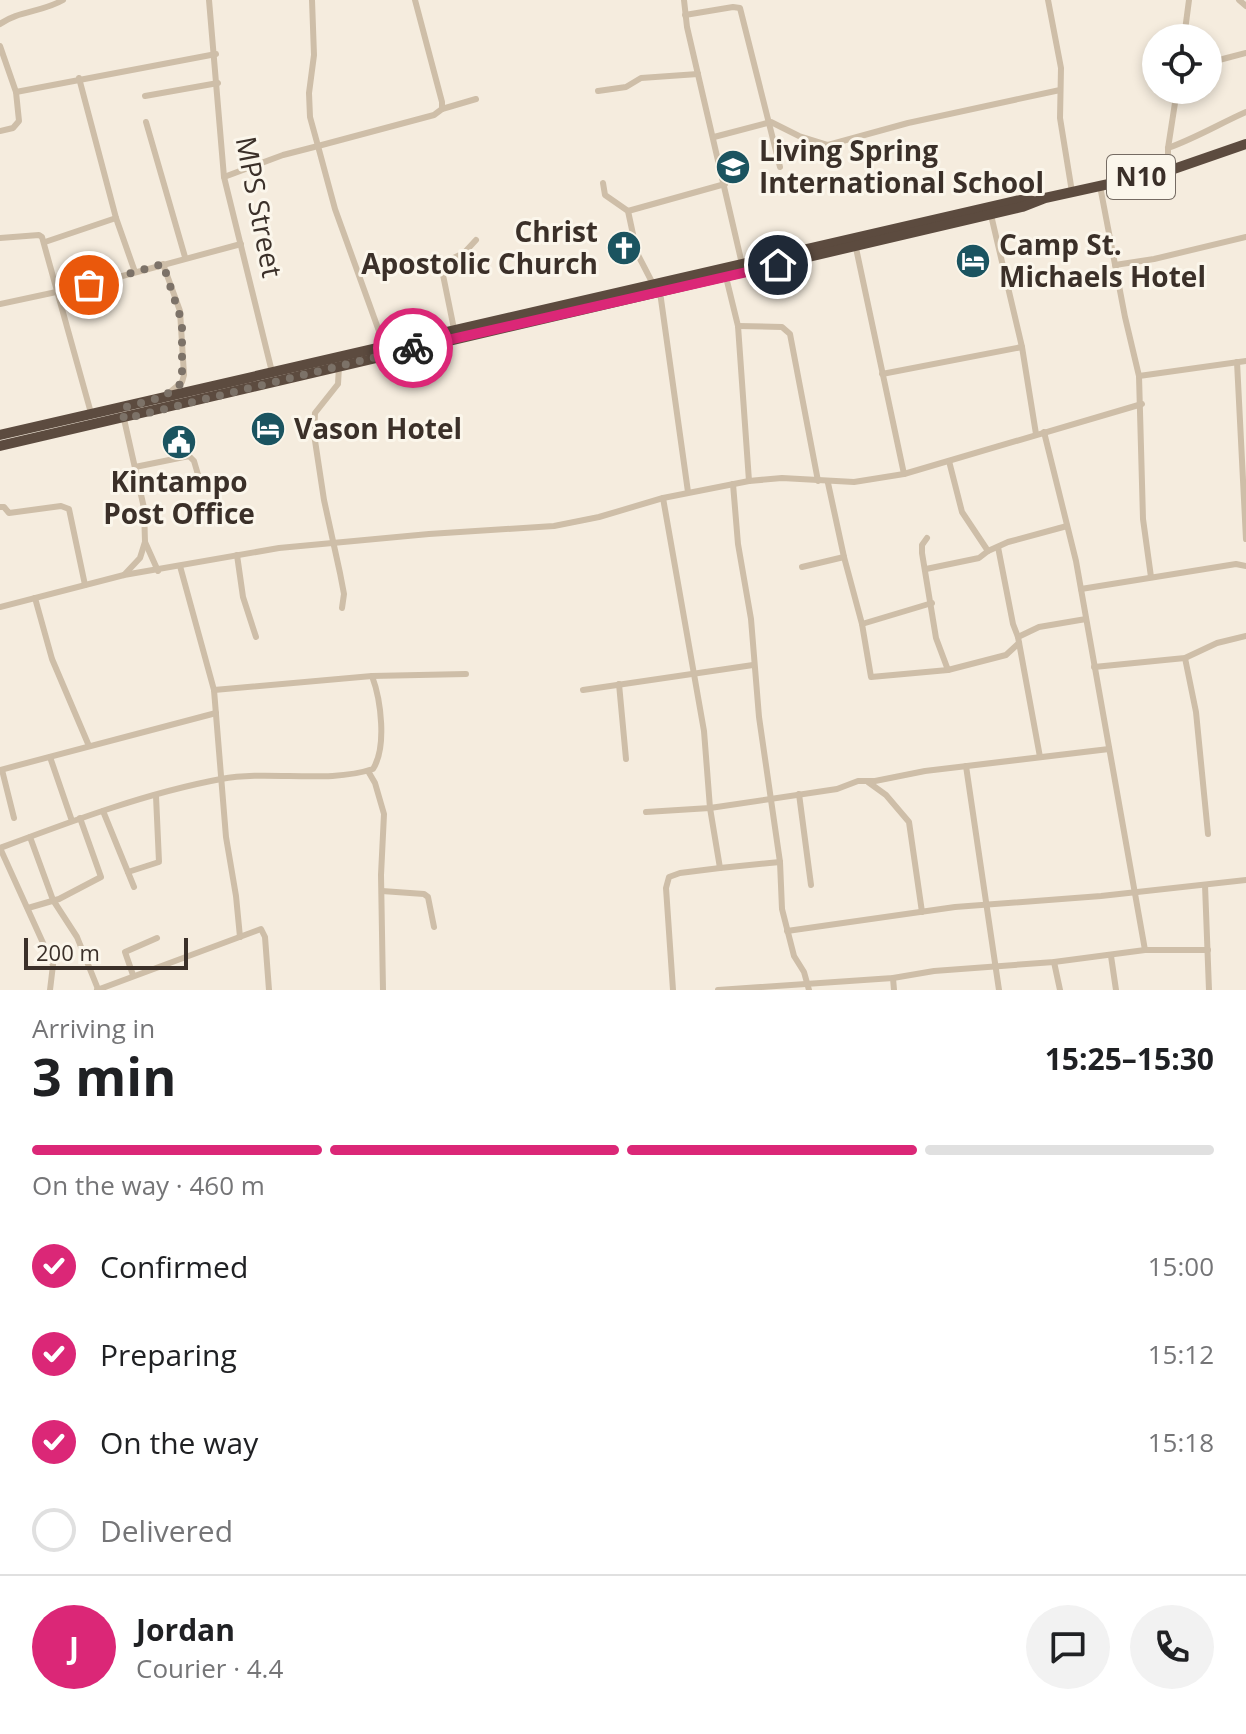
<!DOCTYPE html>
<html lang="en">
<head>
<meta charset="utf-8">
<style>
  :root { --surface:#fff; --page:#f2f2f2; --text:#202124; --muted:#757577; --line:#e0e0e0; --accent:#db2777 }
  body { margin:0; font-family:"Open Sans",sans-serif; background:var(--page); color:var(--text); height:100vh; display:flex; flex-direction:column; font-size:30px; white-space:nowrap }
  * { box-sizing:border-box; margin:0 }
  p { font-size:26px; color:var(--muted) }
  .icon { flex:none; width:44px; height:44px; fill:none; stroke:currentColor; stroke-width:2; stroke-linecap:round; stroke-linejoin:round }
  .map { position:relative; height:990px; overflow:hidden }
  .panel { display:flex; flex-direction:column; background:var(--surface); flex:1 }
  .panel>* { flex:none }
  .controls { position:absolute; left:1142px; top:24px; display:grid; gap:16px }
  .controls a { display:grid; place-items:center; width:80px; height:80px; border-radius:50%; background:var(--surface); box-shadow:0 4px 12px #0003; font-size:40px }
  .scale { position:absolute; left:24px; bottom:20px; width:164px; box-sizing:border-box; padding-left:8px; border:4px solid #3b3029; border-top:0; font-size:22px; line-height:28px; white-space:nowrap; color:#3b3029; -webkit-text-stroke:6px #fbf6eb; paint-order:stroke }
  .pin { position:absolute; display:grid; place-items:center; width:68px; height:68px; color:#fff; margin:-34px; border:4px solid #fff; border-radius:50%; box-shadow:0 2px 8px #0007 }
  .courier { position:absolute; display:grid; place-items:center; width:80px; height:80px; margin:-40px; border:6px solid #db2777; border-radius:50%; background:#fff; color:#222; box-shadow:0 2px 10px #0007 }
  .summary em { font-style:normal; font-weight:700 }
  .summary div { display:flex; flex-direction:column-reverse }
  .summary { display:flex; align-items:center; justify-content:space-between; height:136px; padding:0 32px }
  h1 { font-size:52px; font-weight:700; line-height:60px }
  .bar { display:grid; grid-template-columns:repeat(4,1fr); gap:12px 8px; align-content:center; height:96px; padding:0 32px }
  .bar i { height:10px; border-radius:6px; background:var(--line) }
  .bar .active { background:var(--accent) }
  .bar p { grid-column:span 4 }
  .line { display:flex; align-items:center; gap:20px; padding:0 32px; border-top:2px solid var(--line) }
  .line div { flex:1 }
  .round { display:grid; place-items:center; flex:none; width:84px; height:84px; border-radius:42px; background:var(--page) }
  ol { padding:0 32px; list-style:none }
  li { display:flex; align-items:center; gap:24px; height:88px }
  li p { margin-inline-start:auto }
  li .icon { padding:8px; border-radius:50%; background:var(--accent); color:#fff; stroke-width:4 }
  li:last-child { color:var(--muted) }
  li i { width:44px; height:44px; border:4px solid var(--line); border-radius:50% }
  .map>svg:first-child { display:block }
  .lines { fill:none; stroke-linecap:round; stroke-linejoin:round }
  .street { stroke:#cebea8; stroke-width:6 }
  .highway { stroke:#5c4b3f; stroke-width:10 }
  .done { stroke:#7c7268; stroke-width:8; stroke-dasharray:0 14.4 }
  .route { stroke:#db2777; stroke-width:10 }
  .labels { text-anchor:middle; stroke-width:6; stroke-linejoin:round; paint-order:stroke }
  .shield { fill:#fbf6eb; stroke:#756b63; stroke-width:2 }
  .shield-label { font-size:26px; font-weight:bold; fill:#3b3029 }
  .poi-label { font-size:28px; font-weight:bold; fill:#3b3029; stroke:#fbf6eb; text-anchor:start }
  .street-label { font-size:28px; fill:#3b3029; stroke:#fbf6eb }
</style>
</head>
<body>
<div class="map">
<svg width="1246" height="990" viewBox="0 0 1246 990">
  <rect width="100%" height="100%" fill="#f5ecde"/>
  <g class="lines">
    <!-- street -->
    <g class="street">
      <path d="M209,0L224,177L272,372"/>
      <path d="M312,0L314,55L309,93L310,117L318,146L434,115L442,109V102L415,0"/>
      <path d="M684,0L687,27L742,264"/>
      <path d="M1048,0L1061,68L1060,118L1072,192"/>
      <path d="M1239,0L1246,6"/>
      <path d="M685,15L733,7L740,8L780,167"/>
      <path d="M0,24C18,11 43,12 63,0"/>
      <path d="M1184,38L1189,0"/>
      <path d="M0,46L16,92L19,121L13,128L0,131"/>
      <path d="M1208,57L1219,60L1246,53"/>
      <path d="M79,78L116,218L135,272"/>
      <path d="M598,91L626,87L641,78L698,74"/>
      <path d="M16,92L216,54"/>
      <path d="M145,96L218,83"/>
      <path d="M442,109L476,99"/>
      <path d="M146,122L185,257"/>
      <path d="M714,137L771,122L799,136L828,145L908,123L1060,90"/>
      <path d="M1168,148C1196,138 1219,124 1246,112"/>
      <path d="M1168,171V148L1177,90"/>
      <path d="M224,177L283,155L318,146L335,209L384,345"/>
      <path d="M603,183L605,195L628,211L637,253L653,284"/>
      <path d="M1100,186L1125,317L1139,376L1143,519L1151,577"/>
      <path d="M628,211L725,184"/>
      <path d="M991,215L1022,347L1036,434"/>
      <path d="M0,238L39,235L42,237L91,413"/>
      <path d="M45,242L116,218"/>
      <path d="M856,248L904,474"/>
      <path d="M163,264L180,311L184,375L182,382L170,392"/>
      <path d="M1115,265L1154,259L1246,237"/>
      <path d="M726,277L738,326L749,481"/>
      <path d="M660,292L688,492"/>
      <path d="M0,304L89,285L241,244"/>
      <path d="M738,326L782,327L790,334L818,481"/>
      <path d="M454,329L442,270L445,262L464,253L476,240"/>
      <path d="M1237,362L1246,539"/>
      <path d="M339,366L338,384L315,413L314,434L324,500L340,573L344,594L342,608"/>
      <path d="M882,374L1022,347"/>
      <path d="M1139,376L1246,361"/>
      <path d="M124,419L144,508L145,542L158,571"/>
      <path d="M1044,432L1076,561L1145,950"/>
      <path d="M949,461L962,512L988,551"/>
      <path d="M135,467L189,456L194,461L199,478L206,481"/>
      <path d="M828,483L844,557L862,624L871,677L948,670L1006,655L1019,643"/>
      <path d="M733,484L738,544L751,619L759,717L780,862L782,909L794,956L804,972L809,990"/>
      <path d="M663,498L704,731L710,808L720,868L780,862"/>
      <path d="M0,507H4L9,513L61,506L69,509L85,585"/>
      <path d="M927,538L922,545V553L936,638L948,670"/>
      <path d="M998,547L1013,624L1018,637L1040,757"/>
      <path d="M237,555L243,597L256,637"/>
      <path d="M180,566L214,690L226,837L236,896L240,937"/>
      <path d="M802,567L844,557"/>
      <path d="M926,569L979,558L988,551L1008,542L1067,526"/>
      <path d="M124,575L140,558L145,542"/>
      <path d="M1081,589L1236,564L1246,566"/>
      <path d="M35,598L52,659L89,746"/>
      <path d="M0,607L124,575L279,548L429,534L554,526L599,517L663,498L749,481L782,478L854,482L904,474L1142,404"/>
      <path d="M862,624L932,603"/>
      <path d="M1018,637L1039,627L1086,619"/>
      <path d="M1185,658L1196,712L1208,834"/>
      <path d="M1094,667L1185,658L1217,643L1246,636"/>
      <path d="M619,684L626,759"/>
      <path d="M214,690L372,676L466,674"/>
      <path d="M583,690L753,665"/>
      <path d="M50,757L72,821"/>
      <path d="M966,766L999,990"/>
      <path d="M0,770L216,713"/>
      <path d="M2,770L14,818"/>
      <path d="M368,771L375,783L384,814L381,875L383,990"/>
      <path d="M868,782L886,795L909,822L922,912"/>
      <path d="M799,794L811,885"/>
      <path d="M103,811L134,887"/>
      <path d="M646,812L710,808L837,789L858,781H875L925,771L1109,749"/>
      <path d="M30,837L53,900L77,937L98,989"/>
      <path d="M128,872L159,862L156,796"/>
      <path d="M1205,885L1209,990"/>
      <path d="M382,891L424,894L428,897L434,927"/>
      <path d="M28,908L59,899L101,877L80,818"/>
      <path d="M787,931L955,907L1101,896L1246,880"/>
      <path d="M1111,956L1116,990"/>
      <path d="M1054,962L1060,990"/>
      <path d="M133,975L125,952L157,938"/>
      <path d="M893,978L894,990"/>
      <path d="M50,990L53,965L0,848C72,821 146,793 221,779C270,770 327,784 373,769C387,747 381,700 372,676"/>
      <path d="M97,990L261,929L265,937L269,990"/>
      <path d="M673,990L666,888L669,877L680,873L720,868"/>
      <path d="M718,990L893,978L934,971L1054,962L1145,950H1208"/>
    </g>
    <!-- highway -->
    <g class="highway">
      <path d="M0,435L1020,200L1033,201"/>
      <path d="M0,446L1022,207L1045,198L1168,171L1246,144"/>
    </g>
  </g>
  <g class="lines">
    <!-- done -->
    <path class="done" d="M89,285L163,264L182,322V382C168,399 143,402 122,408L124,419L413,348"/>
    <!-- route -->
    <path class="route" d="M413,348L778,265"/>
  </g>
  <!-- icons -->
  <defs>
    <g id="school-disc" transform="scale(1.8)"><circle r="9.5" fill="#1b5460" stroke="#fbf6eb"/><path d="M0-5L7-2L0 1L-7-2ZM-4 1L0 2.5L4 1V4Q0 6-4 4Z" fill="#fff"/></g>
    <g id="church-disc" transform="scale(1.8)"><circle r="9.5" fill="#1b5460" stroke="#fbf6eb"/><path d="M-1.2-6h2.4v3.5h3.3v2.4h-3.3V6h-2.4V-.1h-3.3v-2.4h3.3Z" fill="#fff"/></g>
    <g id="hotel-disc" transform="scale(1.8)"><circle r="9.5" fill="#1b5460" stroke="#fbf6eb"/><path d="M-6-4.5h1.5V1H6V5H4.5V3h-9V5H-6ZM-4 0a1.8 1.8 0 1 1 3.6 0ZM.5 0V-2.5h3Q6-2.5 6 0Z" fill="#fff"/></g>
    <g id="civic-disc" transform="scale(1.8)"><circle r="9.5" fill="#1b5460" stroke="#fbf6eb"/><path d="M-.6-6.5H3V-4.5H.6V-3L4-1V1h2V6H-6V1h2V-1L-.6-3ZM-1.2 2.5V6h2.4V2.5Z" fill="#fff"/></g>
  </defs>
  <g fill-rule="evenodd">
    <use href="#school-disc" x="733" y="167"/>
    <use href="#church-disc" x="624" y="248"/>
    <use href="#hotel-disc" x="973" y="261"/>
    <use href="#hotel-disc" x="268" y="429"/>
    <use href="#civic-disc" x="179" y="442"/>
  </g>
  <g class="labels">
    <!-- shield labels -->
    <rect class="shield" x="1107" y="155" width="68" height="44" rx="6"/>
    <g class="shield-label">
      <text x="1141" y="186">N10</text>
    </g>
    <!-- poi labels -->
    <g class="poi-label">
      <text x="759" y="161">Living Spring<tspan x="759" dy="32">International School</tspan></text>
      <text x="598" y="242" text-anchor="end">Christ<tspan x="598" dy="32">Apostolic Church</tspan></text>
      <text x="999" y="255">Camp St.<tspan x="999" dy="32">Michaels Hotel</tspan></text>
      <text x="294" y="439">Vason Hotel</text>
      <text x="179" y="492" text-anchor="middle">Kintampo<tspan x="179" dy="32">Post Office</tspan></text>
    </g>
    <!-- street labels -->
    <g class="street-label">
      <text transform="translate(259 207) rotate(79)" y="10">MPS Street</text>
    </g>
  </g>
</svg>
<div class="controls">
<a><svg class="icon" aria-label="locate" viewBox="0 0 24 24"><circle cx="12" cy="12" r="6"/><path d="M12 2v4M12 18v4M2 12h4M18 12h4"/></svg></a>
</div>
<div class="scale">200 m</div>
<div class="pin" style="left:89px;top:285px;background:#ea580c"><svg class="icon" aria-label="bag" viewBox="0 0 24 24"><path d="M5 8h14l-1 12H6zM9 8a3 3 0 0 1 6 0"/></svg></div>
<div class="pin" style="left:778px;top:265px;background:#1f2937"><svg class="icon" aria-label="home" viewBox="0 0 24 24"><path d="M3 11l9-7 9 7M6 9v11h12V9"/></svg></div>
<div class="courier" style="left:413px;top:348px"><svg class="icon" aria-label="bike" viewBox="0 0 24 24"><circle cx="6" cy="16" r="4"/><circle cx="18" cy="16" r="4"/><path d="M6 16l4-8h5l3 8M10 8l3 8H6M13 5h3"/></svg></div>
</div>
<section class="panel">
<div class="summary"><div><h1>3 min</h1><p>Arriving in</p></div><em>15:25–15:30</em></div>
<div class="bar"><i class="active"></i><i class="active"></i><i class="active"></i><i></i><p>On the way · 460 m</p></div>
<ol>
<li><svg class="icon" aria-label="check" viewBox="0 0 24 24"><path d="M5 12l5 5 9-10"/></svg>Confirmed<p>15:00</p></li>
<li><svg class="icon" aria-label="check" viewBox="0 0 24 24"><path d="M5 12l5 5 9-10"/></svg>Preparing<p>15:12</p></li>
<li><svg class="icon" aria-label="check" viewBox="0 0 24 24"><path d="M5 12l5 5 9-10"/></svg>On the way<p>15:18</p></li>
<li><i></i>Delivered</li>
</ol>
<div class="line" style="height:144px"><b class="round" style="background:var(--accent);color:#fff">J</b><div><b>Jordan</b><p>Courier · 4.4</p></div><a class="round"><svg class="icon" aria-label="chat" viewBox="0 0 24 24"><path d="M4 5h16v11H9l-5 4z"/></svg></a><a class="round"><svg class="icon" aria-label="phone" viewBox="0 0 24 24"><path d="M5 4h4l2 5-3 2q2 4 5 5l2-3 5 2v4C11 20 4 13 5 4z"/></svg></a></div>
</section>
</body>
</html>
